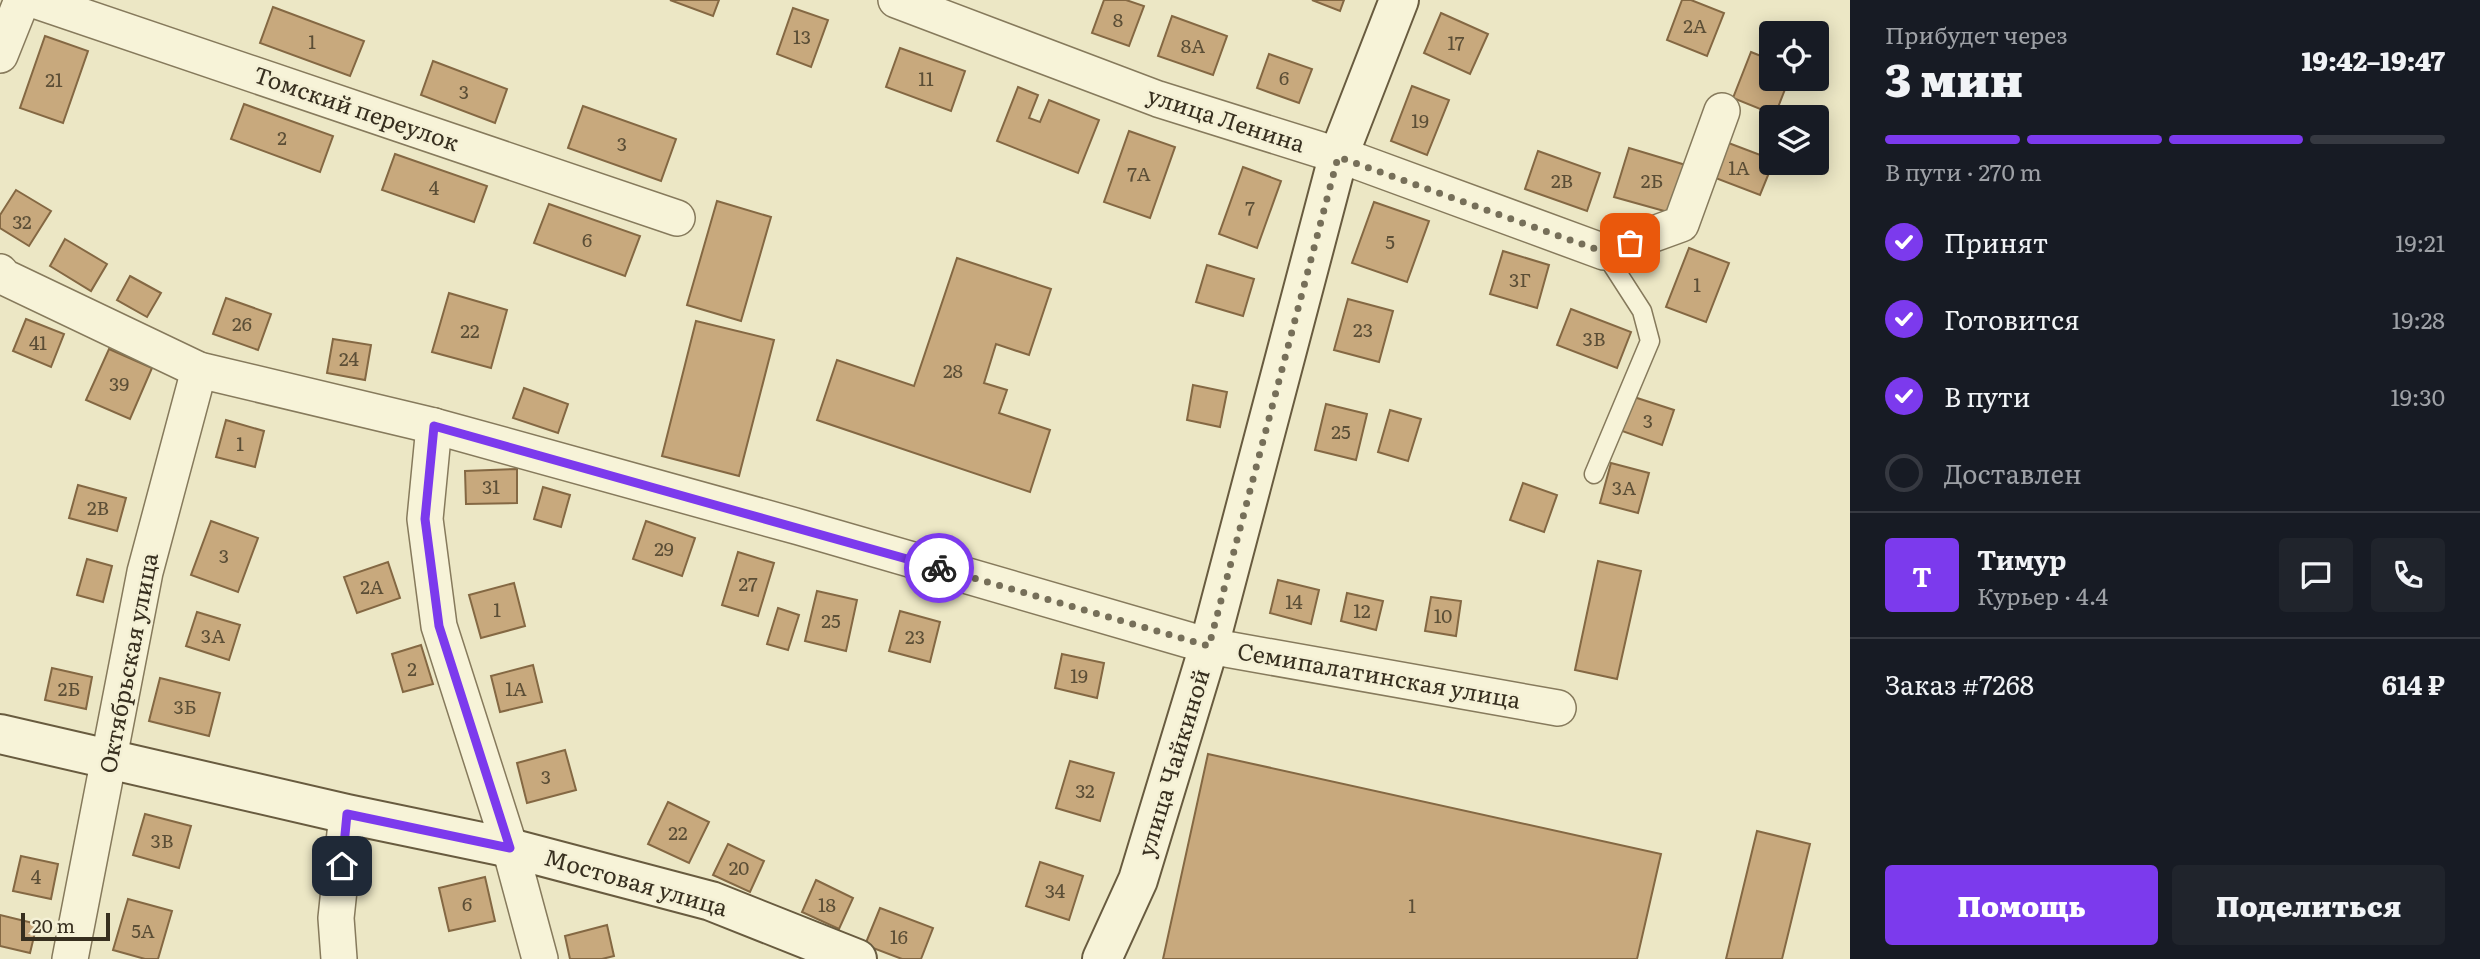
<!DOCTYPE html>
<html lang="ru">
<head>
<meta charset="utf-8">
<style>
  :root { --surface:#171b24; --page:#20242c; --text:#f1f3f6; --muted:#9ea1a6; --line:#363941; --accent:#7c3aed }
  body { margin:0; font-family:Literata,serif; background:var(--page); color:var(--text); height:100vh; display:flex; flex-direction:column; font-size:26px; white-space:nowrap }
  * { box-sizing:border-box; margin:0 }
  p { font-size:23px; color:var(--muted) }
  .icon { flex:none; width:38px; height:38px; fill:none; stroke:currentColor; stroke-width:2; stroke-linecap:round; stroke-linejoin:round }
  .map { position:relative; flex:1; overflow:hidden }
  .details { display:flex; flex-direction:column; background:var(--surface); width:630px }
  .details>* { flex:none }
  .controls { position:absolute; left:1759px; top:21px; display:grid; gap:14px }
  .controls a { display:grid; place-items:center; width:70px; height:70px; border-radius:7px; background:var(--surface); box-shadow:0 4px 18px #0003; font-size:35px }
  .scale { position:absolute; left:21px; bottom:18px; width:89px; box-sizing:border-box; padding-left:7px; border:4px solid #372f1f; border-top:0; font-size:19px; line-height:24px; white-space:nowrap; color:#372f1f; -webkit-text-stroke:5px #f4f0d5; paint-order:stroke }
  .pin { position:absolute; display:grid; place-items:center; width:60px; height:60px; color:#fff; margin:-30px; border-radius:14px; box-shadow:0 4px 10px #0006 }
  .courier { position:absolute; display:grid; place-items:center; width:70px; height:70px; margin:-35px; border:5px solid #7c3aed; border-radius:50%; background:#fff; color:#222; box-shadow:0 2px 9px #0007 }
  .summary em { font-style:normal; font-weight:800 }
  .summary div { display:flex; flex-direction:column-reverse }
  .summary { display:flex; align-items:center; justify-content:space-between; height:119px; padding:0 35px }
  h1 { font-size:46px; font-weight:800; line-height:52px }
  .bar { display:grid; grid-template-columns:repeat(4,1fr); gap:10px 7px; align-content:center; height:84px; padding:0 35px }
  .bar i { height:9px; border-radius:5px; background:var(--line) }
  .bar .selected { background:var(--accent) }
  .bar p { grid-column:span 4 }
  .line { display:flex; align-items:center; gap:18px; padding:0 35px; border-top:2px solid var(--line) }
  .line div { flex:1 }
  .round { display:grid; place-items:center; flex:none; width:74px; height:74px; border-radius:7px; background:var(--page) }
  ol { padding:0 35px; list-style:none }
  li { display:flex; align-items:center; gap:21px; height:77px }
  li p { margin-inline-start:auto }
  li .icon { padding:7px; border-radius:50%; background:var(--accent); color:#fff; stroke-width:4 }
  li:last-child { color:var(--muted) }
  li i { width:38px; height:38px; border:4px solid var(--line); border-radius:50% }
  .cta { display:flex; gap:14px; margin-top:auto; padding:14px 35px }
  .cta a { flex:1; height:80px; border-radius:7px; background:var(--accent); color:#fff; font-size:28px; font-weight:800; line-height:80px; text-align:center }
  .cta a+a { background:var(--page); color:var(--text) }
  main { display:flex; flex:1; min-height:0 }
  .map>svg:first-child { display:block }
  .building { fill:#c8a97d; stroke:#846843; stroke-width:2 }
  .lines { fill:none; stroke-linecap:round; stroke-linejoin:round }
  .lane-casing { stroke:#867a5c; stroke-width:21 }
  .street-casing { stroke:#867a5c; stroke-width:38 }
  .secondary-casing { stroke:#685b3f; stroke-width:42 }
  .lane { stroke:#f7f3d8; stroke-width:18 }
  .street { stroke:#f7f3d8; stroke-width:35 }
  .secondary { stroke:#f7f3d8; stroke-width:38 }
  .done { stroke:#766f59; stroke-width:7; stroke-dasharray:0 12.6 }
  .route { stroke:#7c3aed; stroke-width:9 }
  .labels { text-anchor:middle; stroke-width:5; stroke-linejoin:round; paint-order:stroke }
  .number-label { font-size:19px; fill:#5b4e36 }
  .street-label { font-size:23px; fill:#372f1f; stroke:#f4f0d5 }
</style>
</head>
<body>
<main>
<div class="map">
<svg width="1850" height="959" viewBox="0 0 1850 959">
  <rect width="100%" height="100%" fill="#ece7c5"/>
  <!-- building -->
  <g class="building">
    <path d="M670,0H719L713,16Z"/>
    <path d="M1104,0H1126L1144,6L1129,46L1092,33Z"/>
    <path d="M1312,0H1344L1340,11Z"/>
    <path d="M1682,0H1691L1724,13L1707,56L1667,40Z"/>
    <path d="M273,7L364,41L350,76L260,43Z"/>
    <path d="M793,8L828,20L811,67L777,54Z"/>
    <path d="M1441,13L1488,34L1470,74L1424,53Z"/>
    <path d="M1172,16L1227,36L1213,75L1158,56Z"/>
    <path d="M45,36L88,51L63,123L20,108Z"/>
    <path d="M900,48L965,71L951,111L886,87Z"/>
    <path d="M1751,52L1771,60V79H1789L1775,115L1733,98Z"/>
    <path d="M1269,54L1312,69L1299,103L1257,88Z"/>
    <path d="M433,61L507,89L495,123L421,95Z"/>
    <path d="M1412,86L1449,100L1427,155L1391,141Z"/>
    <path d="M1018,87L1038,95L1029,118L1040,122L1049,100L1099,120L1078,173L997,141Z"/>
    <path d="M244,104L333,136L320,172L231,139Z"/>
    <path d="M583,106L676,139L661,181L568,148Z"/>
    <path d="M1129,131L1175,147L1150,218L1104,202Z"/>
    <path d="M1718,139L1771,159L1773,163L1760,195L1705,174Z"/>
    <path d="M1629,148L1689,166L1675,214L1614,197Z"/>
    <path d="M1538,151L1600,173L1587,211L1525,189Z"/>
    <path d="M395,154L487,186L474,222L382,190Z"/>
    <path d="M1243,167L1281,181L1257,248L1219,234Z"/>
    <path d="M16,190L51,211L29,246L0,228V215Z"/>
    <path d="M717,201L771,217L741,321L687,305Z"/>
    <path d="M1374,202L1429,221L1407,282L1352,263Z"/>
    <path d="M549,204L640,236L625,276L534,243Z"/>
    <path d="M65,239L107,264L91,291L50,266Z"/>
    <path d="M1689,248L1729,263L1706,322L1666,307Z"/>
    <path d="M1503,251L1549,265L1537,308L1490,294Z"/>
    <path d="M957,258L1051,289L1029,355L996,344L984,383L1007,390L999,413L1050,430L1030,492L817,420L837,360L914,386Z"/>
    <path d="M1207,265L1254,279L1243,316L1196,302Z"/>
    <path d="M130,276L161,293L147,317L117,300Z"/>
    <path d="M449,293L507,310L491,368L432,352Z"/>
    <path d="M226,298L271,314L258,350L213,334Z"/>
    <path d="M1348,299L1393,311L1379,362L1334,350Z"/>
    <path d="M1571,309L1631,332L1617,368L1557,345Z"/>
    <path d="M26,319L64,334L51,367L13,351Z"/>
    <path d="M696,321L774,340L739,476L662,456Z"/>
    <path d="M333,339L371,345L365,380L327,373Z"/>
    <path d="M109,349L152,368L130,419L86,400Z"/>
    <path d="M1193,385L1227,392L1220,427L1187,420Z"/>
    <path d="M524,388L568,404L558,433L513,418Z"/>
    <path d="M1634,397L1674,410L1662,445L1622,431Z"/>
    <path d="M1326,404L1367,414L1356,460L1315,450Z"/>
    <path d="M1390,410L1421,419L1408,461L1378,452Z"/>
    <path d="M226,420L264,431L255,467L216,457Z"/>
    <path d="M1611,463L1649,473L1638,513L1600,503Z"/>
    <path d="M517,469V503L466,504L465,471Z"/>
    <path d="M1523,483L1557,495L1544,532L1510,520Z"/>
    <path d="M78,485L126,498L117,531L69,518Z"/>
    <path d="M543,487L570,495L561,527L534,519Z"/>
    <path d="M211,521L258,538L238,592L191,575Z"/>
    <path d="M646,521L695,538L682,576L633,559Z"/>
    <path d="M738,552L774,563L758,616L722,605Z"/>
    <path d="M87,559L112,566L103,602L77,595Z"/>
    <path d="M1598,561L1641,571L1617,679L1575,670Z"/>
    <path d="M388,562L400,598L357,613L344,577Z"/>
    <path d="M1278,580L1319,590L1311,624L1270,613Z"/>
    <path d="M514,583L525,626L481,638L469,595Z"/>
    <path d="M817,591L857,600L846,651L805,641Z"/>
    <path d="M1347,593L1383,601L1376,630L1341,621Z"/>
    <path d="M1431,597L1461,601L1456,636L1425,631Z"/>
    <path d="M778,608L799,615L788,650L767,644Z"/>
    <path d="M900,611L940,622L930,662L889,651Z"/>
    <path d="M197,612L240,625L229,660L186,646Z"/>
    <path d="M421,645L433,684L403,692L392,654Z"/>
    <path d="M1062,654L1104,663L1097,698L1055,688Z"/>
    <path d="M533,665L542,702L500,712L491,676Z"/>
    <path d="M52,668L92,677L86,709L45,700Z"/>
    <path d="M160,678L220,693L209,736L149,721Z"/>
    <path d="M565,750L576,790L527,803L517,763Z"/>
    <path d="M1208,754L1661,854L1637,959H1163Z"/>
    <path d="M1070,761L1114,773L1100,821L1056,808Z"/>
    <path d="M668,802L709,822L689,863L648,844Z"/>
    <path d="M145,814L191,826L179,868L133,855Z"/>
    <path d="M1757,831L1810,844L1782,959H1726Z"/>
    <path d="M728,844L764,861L750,892L713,875Z"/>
    <path d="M21,856L58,864L51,899L13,891Z"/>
    <path d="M1040,862L1083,876L1069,920L1026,906Z"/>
    <path d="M485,877L495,921L449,931L439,888Z"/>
    <path d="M816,880L853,898L839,929L802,912Z"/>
    <path d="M128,899L172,911L158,959H145L113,950Z"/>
    <path d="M880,908L933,928L921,959H902L865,945Z"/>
    <path d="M0,915L37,924L30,953L0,946Z"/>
    <path d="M607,925L614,956L602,959H570L565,936Z"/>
  </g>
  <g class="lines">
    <!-- lane casing -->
    <g class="lane-casing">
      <path id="lane" d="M1594,474L1650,341L1642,311L1604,252"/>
    </g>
    <!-- street casing -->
    <g class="street-casing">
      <g id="street">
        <path d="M34,0L677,218"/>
        <path d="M896,0L1158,99L1359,162L1604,252L1681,224L1722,111"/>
        <path d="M0,55L22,0"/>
        <path d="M0,272L4,277L199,370L434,426L799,527L1209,646L1558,708"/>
        <path d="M434,426L425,519L439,626L510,848L540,959"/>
        <path d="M70,959L145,572L199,370"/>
        <path d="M339,959L336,918L347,814"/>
      </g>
    </g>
    <!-- secondary casing -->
    <g class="secondary-casing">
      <g id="secondary">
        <path d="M0,734L347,814L510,848L711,901L857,959"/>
        <path d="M1102,959L1138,880L1209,646L1338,157L1399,0"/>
      </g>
    </g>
    <!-- lane -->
    <use href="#lane" class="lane"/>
    <!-- street -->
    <use href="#street" class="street"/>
    <!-- secondary -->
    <use href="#secondary" class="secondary"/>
  </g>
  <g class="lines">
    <!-- done -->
    <path class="done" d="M939,568L1209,646L1338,157L1604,252L1630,243"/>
    <!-- route -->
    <path class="route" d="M342,866L347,814L510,848L439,626L425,519L434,426L939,568"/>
  </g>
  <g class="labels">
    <!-- number labels -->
    <g class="number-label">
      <text x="1118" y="27">8</text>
      <text x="1695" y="33">2А</text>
      <text x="802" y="44">13</text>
      <text x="312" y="49">1</text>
      <text x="1456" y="50">17</text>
      <text x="1193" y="53">8А</text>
      <text x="1284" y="85">6</text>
      <text x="926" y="86">11</text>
      <text x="54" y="87">21</text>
      <text x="464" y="99">3</text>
      <text x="1420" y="128">19</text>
      <text x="282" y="145">2</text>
      <text x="622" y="151">3</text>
      <text x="1739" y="175">1А</text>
      <text x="1139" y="181">7А</text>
      <text x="1562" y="188">2В</text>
      <text x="1652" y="188">2Б</text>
      <text x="434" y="195">4</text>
      <text x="1250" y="215">7</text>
      <text x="22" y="229">32</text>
      <text x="587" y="247">6</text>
      <text x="1390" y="249">5</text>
      <text x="1520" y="287">3Г</text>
      <text x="1697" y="292">1</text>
      <text x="242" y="331">26</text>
      <text x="1363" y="337">23</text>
      <text x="470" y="338">22</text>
      <text x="1594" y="346">3В</text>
      <text x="38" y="350">41</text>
      <text x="349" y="366">24</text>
      <text x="953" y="378">28</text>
      <text x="119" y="391">39</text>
      <text x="1648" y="428">3</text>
      <text x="1341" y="439">25</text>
      <text x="240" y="451">1</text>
      <text x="491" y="494">31</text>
      <text x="1624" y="495">3А</text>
      <text x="98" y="515">2В</text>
      <text x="664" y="556">29</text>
      <text x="224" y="563">3</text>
      <text x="748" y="591">27</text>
      <text x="372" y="594">2А</text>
      <text x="1294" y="609">14</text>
      <text x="497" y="617">1</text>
      <text x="1362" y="618">12</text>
      <text x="1443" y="623">10</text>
      <text x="831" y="628">25</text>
      <text x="213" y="643">3А</text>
      <text x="915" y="644">23</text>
      <text x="412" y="676">2</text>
      <text x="1079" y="683">19</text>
      <text x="69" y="696">2Б</text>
      <text x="516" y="696">1А</text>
      <text x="185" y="714">3Б</text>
      <text x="546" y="784">3</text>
      <text x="1085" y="798">32</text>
      <text x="678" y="840">22</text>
      <text x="162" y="848">3В</text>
      <text x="739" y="875">20</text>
      <text x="36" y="884">4</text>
      <text x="1055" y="898">34</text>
      <text x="467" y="911">6</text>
      <text x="827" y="912">18</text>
      <text x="1412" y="913">1</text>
      <text x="143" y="938">5А</text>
      <text x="899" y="944">16</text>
    </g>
    <!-- street labels -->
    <g class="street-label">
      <text transform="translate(356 109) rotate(19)" y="8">Томский переулок</text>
      <text transform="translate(1226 120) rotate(18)" y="8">улица Ленина</text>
      <text transform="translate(129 663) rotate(-79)" y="8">Октябрьская улица</text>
      <text transform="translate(1379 676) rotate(10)" y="8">Семипалатинская улица</text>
      <text transform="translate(1174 763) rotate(-73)" y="8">улица Чайкиной</text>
      <text transform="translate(636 883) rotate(16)" y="8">Мостовая улица</text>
    </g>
  </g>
</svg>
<div class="controls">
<a><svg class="icon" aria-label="locate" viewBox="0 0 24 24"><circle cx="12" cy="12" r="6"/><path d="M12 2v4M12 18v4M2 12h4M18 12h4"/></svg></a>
<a><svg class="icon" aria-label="layers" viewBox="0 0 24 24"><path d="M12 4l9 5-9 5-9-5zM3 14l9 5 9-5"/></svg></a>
</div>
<div class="scale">20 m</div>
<div class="pin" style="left:1630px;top:243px;background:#ea580c"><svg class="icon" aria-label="bag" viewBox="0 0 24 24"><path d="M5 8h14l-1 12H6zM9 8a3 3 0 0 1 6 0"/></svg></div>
<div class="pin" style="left:342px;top:866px;background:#1f2937"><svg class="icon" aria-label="home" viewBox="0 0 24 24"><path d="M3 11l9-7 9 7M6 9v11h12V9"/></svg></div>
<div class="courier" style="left:939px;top:568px"><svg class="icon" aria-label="bike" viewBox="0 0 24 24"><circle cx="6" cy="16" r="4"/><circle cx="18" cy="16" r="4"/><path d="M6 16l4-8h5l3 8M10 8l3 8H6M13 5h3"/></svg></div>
</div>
<section class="details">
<div class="summary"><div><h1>3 мин</h1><p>Прибудет через</p></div><em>19:42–19:47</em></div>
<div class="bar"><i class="selected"></i><i class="selected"></i><i class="selected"></i><i></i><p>В пути · 270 m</p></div>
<ol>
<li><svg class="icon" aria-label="check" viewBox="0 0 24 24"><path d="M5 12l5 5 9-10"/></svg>Принят<p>19:21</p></li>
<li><svg class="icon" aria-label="check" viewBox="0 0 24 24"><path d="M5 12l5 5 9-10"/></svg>Готовится<p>19:28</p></li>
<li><svg class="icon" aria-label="check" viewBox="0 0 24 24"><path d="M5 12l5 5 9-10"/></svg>В пути<p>19:30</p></li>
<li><i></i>Доставлен</li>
</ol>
<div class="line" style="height:126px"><b class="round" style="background:var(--accent);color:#fff">Т</b><div><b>Тимур</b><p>Курьер · 4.4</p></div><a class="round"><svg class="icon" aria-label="chat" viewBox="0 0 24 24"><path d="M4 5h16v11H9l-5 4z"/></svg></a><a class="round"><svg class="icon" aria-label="phone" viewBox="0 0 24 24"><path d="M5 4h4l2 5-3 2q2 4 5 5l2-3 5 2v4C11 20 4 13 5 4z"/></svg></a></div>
<div class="line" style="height:91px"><div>Заказ #7268</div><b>614 ₽</b></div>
<div class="cta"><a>Помощь</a><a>Поделиться</a></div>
</section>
</main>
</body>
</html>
